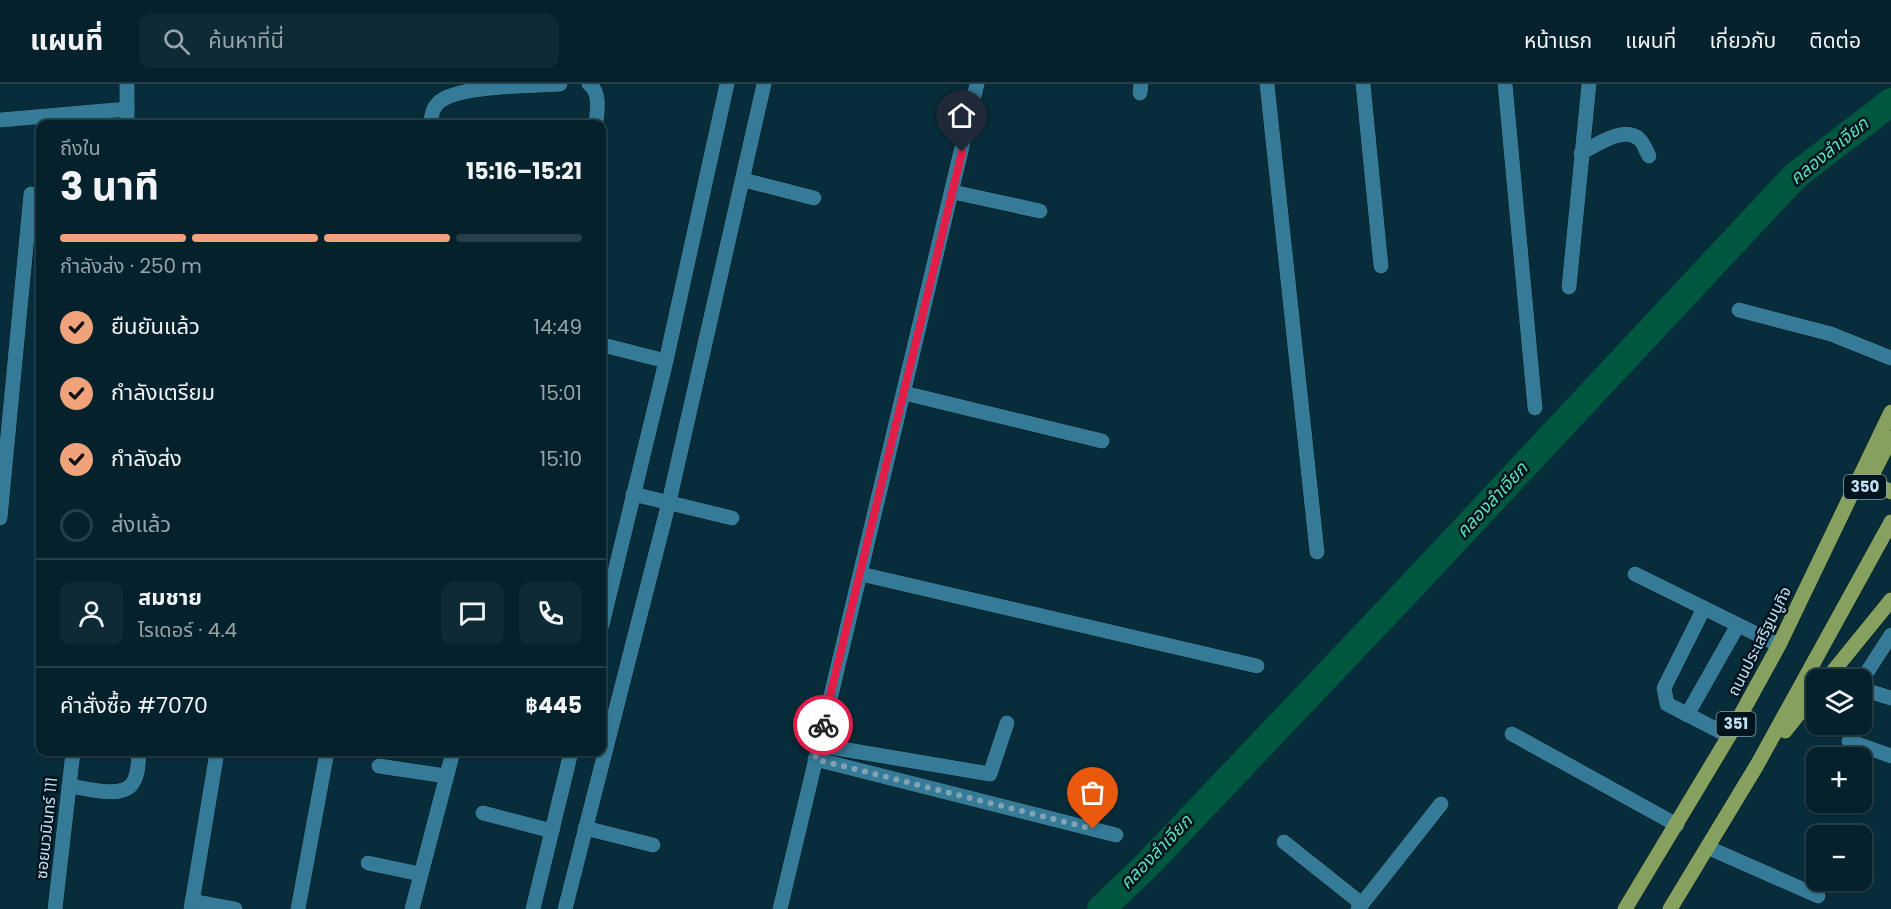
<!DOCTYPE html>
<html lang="th">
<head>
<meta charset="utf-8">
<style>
  :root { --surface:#05222c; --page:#0e2a34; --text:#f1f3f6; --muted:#97a4a9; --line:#263f48; --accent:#f0a27a }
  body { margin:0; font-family:Poppins,"Noto Sans Thai",sans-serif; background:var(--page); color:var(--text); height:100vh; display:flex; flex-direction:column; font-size:22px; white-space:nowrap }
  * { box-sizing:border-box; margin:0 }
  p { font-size:20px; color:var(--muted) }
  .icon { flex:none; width:33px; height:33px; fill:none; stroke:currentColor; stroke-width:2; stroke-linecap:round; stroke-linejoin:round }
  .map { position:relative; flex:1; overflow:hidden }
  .drawer { position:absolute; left:36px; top:36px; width:570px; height:636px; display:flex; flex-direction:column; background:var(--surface); border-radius:12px; box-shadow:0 2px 4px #0004,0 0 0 2px var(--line) }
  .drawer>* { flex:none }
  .fabs { position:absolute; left:1806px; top:585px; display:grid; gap:12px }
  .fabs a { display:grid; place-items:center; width:66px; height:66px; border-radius:12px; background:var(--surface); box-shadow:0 2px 4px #0004,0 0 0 2px var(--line); font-size:30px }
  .pin { position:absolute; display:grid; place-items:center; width:51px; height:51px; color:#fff; margin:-62px -26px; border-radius:50% 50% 50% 0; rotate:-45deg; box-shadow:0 0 6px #0007 }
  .pin .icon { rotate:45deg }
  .courier { position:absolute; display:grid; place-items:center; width:60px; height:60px; margin:-30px; border:4px solid #e11d48; border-radius:50%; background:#fff; color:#222; box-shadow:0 2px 8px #0007 }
  .overview em { font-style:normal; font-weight:700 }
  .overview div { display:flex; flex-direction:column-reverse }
  .overview { display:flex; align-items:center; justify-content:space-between; height:102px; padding:0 24px }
  h1 { font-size:39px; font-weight:700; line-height:45px }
  .bar { display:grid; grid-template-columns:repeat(4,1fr); gap:9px 6px; align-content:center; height:72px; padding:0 24px }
  .bar i { height:8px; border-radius:4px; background:var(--line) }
  .bar .selected { background:var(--accent) }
  .bar p { grid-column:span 4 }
  .line { display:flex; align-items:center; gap:15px; padding:0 24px; border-top:2px solid var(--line) }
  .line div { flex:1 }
  .round { display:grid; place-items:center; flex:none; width:63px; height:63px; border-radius:12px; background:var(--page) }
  ol { padding:0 24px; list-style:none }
  li { display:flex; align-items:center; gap:18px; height:66px }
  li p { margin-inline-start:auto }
  li .icon { padding:6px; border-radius:50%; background:var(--accent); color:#111; stroke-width:4 }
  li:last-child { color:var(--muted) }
  li i { width:33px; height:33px; border:3px solid var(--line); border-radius:50% }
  header { display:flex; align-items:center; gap:36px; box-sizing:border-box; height:84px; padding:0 30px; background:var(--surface); border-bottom:2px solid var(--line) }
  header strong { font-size:28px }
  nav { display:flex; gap:33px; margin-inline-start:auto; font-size:21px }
  .search { width:420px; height:54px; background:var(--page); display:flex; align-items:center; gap:15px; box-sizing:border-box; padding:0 21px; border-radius:12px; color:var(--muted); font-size:22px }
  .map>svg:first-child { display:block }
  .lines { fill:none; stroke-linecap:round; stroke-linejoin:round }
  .river { stroke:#005740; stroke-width:28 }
  .minor-casing { stroke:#01141c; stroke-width:16 }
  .major-casing { stroke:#01141c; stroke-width:16 }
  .minor { stroke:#357a96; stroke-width:15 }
  .major { stroke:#86a05f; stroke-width:15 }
  .done { stroke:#81a3b3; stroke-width:6; stroke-dasharray:0 10.8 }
  .route { stroke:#e11d48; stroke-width:8 }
  .labels { text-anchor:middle; stroke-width:5; stroke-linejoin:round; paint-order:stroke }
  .shield { fill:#00141f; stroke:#88a5b3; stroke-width:1.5 }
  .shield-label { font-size:15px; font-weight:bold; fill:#c3e3f3 }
  .street-label { font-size:16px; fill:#c3e3f3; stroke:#00141f }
  .water-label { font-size:18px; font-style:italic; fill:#5ae1b5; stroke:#00141f }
</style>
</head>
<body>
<header>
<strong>แผนที่</strong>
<div class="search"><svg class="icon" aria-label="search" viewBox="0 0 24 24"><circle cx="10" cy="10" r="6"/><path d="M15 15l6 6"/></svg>ค้นหาที่นี่</div>
<nav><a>หน้าแรก</a><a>แผนที่</a><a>เกี่ยวกับ</a><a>ติดต่อ</a></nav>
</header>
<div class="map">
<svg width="1891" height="825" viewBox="0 0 1891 825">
  <rect width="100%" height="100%" fill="#072d3b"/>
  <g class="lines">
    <!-- river -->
    <path class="river" d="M1101,825L1149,779L1409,505L1795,92L1891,18"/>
    <!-- minor casing -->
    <g class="minor-casing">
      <g id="minor">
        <path d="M589,0C601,9 597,27 596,40"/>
        <path d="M1267,0L1317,468"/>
        <path d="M1363,0L1381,182"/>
        <path d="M1505,0L1535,324"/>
        <path d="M1140,9L1141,0"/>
        <path d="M0,36L127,25"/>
        <path d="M127,40V0"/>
        <path d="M431,40C431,32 432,25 438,19C456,1 533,2 560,0"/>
        <path d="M1581,69C1595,62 1624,41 1639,55C1644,59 1646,67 1649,72"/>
        <path d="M744,96L814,114"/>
        <path d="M953,108L1040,127"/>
        <path d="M1569,203L1589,0"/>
        <path d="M1739,226L1831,250L1891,274"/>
        <path d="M603,261L666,277"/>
        <path d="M904,309L1102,357"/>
        <path d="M633,410L732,434"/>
        <path d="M0,434L31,110"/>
        <path d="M861,490L1257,582"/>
        <path d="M1635,490L1779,561"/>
        <path d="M1704,524L1664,604L1667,620L1729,652"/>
        <path d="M602,541L666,277L727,0"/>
        <path d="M1862,596L1891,551"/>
        <path d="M1862,605L1891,614"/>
        <path d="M1687,631L1738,541"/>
        <path d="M1512,650L1677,741"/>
        <path d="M1849,657L1891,672"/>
        <path d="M818,661L990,690L1007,639"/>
        <path d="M815,675L1116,751"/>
        <path d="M379,682L446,692"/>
        <path d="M69,702C85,704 121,715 132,700C139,691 138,678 139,668"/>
        <path d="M483,729L552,747"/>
        <path d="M585,744L653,761"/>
        <path d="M1284,758L1362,820"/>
        <path d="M1709,764L1818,812"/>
        <path d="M368,779L420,790"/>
        <path d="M192,817L235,825"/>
        <path d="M55,825L73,668"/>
        <path d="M191,825L217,668"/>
        <path d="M298,825L327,668"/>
        <path d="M412,825L453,668"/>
        <path d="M533,825L571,668"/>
        <path d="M565,825L669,418L764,0"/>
        <path d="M780,825L977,0"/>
        <path d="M1358,825L1441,720"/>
      </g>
    </g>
    <!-- major casing -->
    <g class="major-casing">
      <g id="major">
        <path d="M1872,391L1891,354"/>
        <path d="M1869,396L1891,408"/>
        <path d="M1826,596L1891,516"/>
        <path d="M1785,647L1816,608"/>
        <path d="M1625,825L1729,652L1779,561L1891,328"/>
        <path d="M1670,825L1757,681L1891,438"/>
      </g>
    </g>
    <!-- minor -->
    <use href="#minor" class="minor"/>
    <!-- major -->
    <use href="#major" class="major"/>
  </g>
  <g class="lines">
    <!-- done -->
    <path class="done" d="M823,641L815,675L1093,745"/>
    <!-- route -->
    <path class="route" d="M823,641L962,68"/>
  </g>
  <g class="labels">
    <!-- shield labels -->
    <g class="shield">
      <rect x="1844" y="391" width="42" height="24" rx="4.5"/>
      <rect x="1716.5" y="628" width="39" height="24" rx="4.5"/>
    </g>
    <g class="shield-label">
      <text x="1865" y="408">350</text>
      <text x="1736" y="645">351</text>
    </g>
    <!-- street labels -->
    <g class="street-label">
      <text transform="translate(1759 557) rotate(-63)" y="6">ถนนประเสริฐมนูกิจ</text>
      <text transform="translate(46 744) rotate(-84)" y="6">ซอยนวมินทร์ 111</text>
    </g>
    <!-- water labels -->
    <g class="water-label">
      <text transform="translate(1829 67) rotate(-39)" y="6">คลองลำเจียก</text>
      <text transform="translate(1492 416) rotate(-47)" y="6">คลองลำเจียก</text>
      <text transform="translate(1156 768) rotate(-46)" y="6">คลองลำเจียก</text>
    </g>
  </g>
</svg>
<div class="fabs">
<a><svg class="icon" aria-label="layers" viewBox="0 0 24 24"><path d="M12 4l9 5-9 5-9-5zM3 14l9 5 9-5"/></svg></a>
<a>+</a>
<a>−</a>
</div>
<div class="pin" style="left:1093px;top:745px;background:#ea580c"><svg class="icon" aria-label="bag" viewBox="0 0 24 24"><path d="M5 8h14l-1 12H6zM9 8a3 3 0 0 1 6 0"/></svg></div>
<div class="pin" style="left:962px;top:68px;background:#1f2937"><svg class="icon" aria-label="home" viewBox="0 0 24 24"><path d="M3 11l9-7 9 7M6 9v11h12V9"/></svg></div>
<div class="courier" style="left:823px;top:641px"><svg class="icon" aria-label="bike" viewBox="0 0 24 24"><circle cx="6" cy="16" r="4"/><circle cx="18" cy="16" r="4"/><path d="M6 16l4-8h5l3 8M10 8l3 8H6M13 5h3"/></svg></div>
<section class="drawer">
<div class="overview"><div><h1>3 นาที</h1><p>ถึงใน</p></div><em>15:16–15:21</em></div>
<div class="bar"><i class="selected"></i><i class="selected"></i><i class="selected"></i><i></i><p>กำลังส่ง · 250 m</p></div>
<ol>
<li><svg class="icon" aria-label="check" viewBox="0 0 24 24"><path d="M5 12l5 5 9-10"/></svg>ยืนยันแล้ว<p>14:49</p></li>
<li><svg class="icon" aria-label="check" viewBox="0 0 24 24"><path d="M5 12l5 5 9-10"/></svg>กำลังเตรียม<p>15:01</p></li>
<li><svg class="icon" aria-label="check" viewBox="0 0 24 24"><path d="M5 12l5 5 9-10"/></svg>กำลังส่ง<p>15:10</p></li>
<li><i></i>ส่งแล้ว</li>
</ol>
<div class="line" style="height:108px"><a class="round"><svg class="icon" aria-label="person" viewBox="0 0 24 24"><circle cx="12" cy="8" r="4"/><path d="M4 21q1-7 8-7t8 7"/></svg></a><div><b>สมชาย</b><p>ไรเดอร์ · 4.4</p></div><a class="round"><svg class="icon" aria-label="chat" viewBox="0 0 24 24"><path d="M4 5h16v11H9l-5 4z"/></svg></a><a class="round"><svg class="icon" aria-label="phone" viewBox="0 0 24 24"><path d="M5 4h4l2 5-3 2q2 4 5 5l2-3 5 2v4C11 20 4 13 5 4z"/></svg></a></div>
<div class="line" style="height:78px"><div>คำสั่งซื้อ #7070</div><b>฿445</b></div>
</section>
</div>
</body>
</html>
